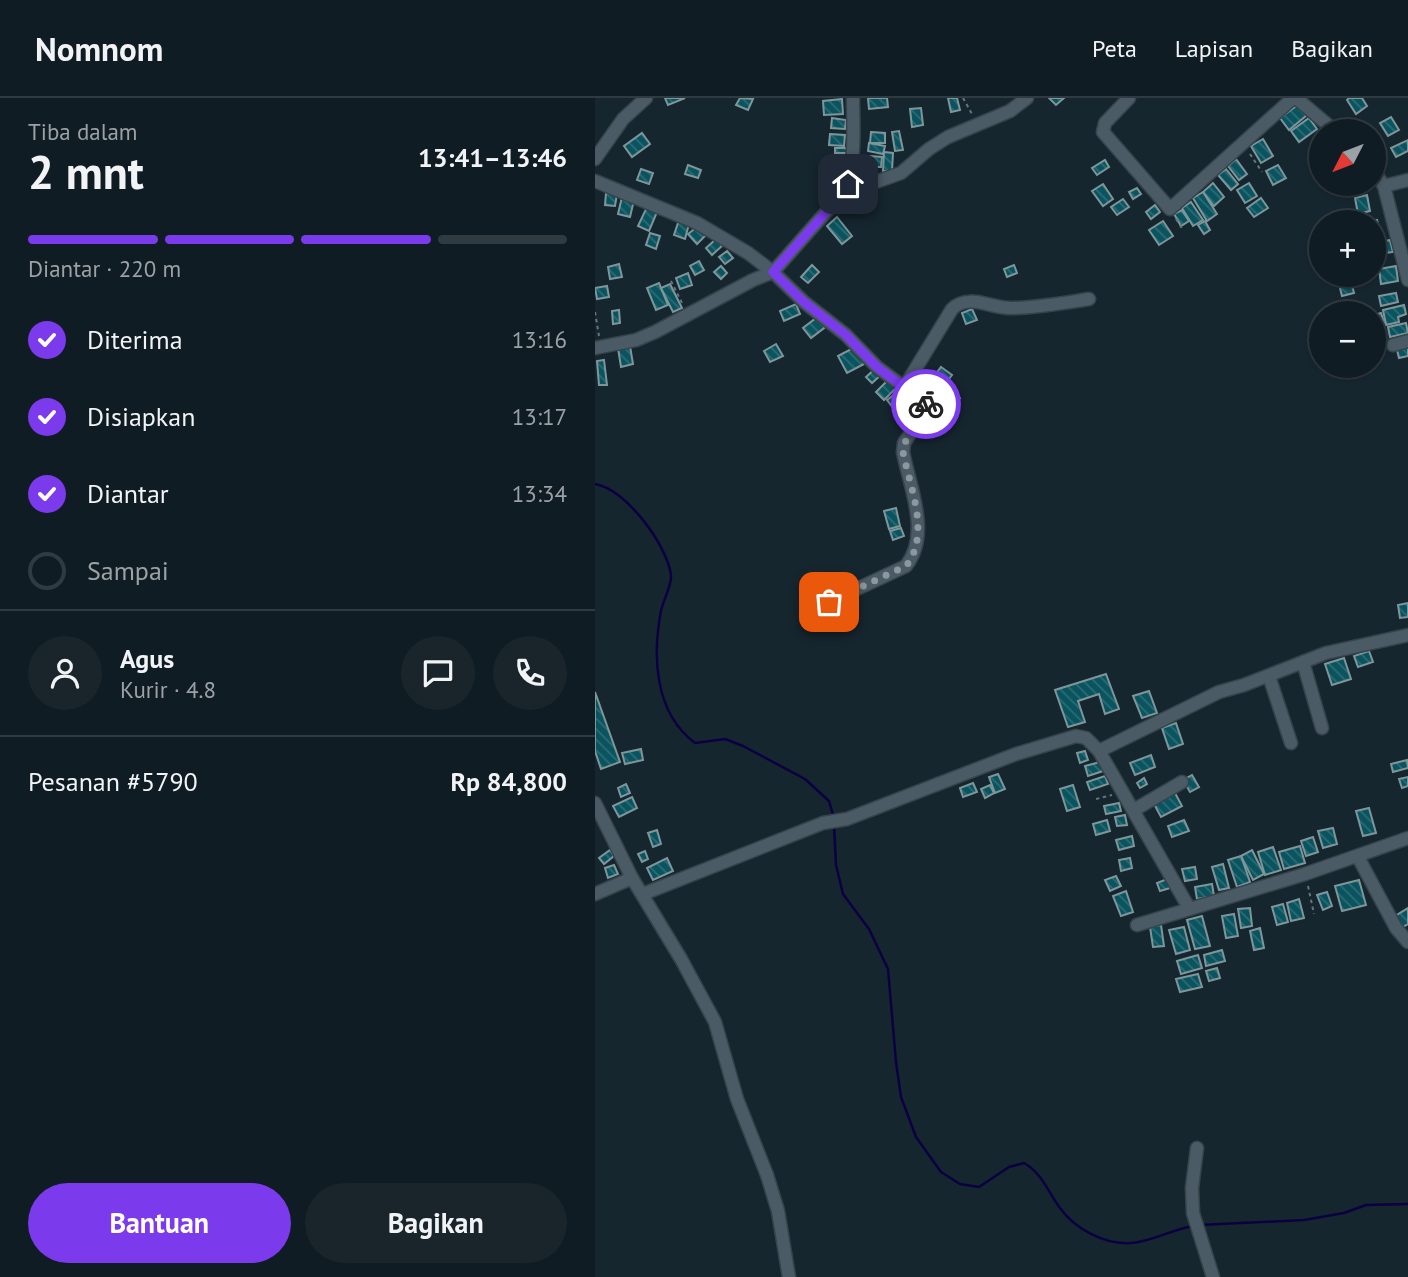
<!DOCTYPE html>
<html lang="id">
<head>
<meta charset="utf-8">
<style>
  :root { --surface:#101c23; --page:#19252b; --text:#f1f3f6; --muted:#9ca1a6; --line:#303a41; --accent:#7c3aed }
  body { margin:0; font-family:"PT Sans",sans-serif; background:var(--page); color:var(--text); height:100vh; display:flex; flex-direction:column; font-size:26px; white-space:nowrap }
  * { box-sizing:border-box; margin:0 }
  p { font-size:23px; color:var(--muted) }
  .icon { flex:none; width:38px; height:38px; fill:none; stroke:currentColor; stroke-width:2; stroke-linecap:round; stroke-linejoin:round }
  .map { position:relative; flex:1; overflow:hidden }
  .sheet { display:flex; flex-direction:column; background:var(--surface); width:595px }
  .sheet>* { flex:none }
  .needle { width:46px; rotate:228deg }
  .tools { position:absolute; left:714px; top:21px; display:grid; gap:14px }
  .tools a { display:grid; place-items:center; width:77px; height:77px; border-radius:50%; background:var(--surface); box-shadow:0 2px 5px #0004,0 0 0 2px var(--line); font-size:35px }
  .pin { position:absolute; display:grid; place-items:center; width:60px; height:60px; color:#fff; margin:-30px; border-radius:14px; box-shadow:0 4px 10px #0006 }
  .courier { position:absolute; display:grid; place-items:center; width:70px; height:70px; margin:-35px; border:5px solid #7c3aed; border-radius:50%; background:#fff; color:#222; box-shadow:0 2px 9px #0007 }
  .head em { font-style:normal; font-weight:700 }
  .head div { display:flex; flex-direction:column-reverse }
  .head { display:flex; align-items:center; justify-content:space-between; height:119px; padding:0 28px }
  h1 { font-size:46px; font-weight:700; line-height:52px }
  .bar { display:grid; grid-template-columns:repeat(4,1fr); gap:10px 7px; align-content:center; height:84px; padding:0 28px }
  .bar i { height:9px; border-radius:5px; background:var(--line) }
  .bar .selected { background:var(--accent) }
  .bar p { grid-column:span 4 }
  .line { display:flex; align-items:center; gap:18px; padding:0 28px; border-top:2px solid var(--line) }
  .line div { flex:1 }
  .round { display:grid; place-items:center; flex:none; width:74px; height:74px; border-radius:37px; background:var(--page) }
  ol { padding:0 28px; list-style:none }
  li { display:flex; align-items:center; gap:21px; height:77px }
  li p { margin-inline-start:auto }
  li .icon { padding:7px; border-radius:50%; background:var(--accent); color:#fff; stroke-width:4 }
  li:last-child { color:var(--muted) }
  li i { width:38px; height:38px; border:4px solid var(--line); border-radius:50% }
  .cta { display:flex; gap:14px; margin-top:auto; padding:14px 28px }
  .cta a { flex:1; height:80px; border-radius:42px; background:var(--accent); color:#fff; font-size:28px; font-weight:700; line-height:80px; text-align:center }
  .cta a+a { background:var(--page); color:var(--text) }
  header { display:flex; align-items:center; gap:42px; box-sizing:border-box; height:98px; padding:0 35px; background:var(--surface); border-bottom:2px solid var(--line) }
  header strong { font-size:33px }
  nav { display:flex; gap:38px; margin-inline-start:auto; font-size:24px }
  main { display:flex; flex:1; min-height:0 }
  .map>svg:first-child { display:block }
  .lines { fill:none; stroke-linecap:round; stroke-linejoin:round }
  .stream { stroke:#0c0042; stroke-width:2.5 }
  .building { fill:url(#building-back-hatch); stroke:#7e969a; stroke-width:2 }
  .minor-casing { stroke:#37434a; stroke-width:15 }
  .path { stroke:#67747c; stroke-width:2; stroke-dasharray:3.5 3.5; stroke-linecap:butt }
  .minor { stroke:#4a5b65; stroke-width:12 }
  .done { stroke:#8c989f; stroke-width:7; stroke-dasharray:0 12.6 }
  .route { stroke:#7c3aed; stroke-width:9 }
</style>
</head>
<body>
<header>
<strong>Nomnom</strong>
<nav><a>Peta</a><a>Lapisan</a><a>Bagikan</a></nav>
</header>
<main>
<section class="sheet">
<div class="head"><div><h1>2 mnt</h1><p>Tiba dalam</p></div><em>13:41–13:46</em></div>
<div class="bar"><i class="selected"></i><i class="selected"></i><i class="selected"></i><i></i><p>Diantar · 220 m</p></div>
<ol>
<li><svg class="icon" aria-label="check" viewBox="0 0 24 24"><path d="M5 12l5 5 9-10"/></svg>Diterima<p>13:16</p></li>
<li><svg class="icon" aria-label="check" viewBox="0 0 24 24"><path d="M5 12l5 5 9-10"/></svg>Disiapkan<p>13:17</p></li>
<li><svg class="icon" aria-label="check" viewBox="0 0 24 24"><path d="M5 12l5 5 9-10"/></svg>Diantar<p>13:34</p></li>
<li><i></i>Sampai</li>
</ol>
<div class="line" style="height:126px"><a class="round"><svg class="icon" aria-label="person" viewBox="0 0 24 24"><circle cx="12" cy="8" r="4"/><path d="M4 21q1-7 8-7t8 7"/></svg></a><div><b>Agus</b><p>Kurir · 4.8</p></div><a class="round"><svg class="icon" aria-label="chat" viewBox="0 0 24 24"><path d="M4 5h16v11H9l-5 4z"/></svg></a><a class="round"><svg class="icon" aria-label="phone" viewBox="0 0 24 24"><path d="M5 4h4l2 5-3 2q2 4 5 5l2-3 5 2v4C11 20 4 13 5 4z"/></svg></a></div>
<div class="line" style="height:91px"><div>Pesanan #5790</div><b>Rp 84,800</b></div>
<div class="cta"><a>Bantuan</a><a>Bagikan</a></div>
</section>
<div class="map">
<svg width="813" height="1179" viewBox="0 0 813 1179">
  <defs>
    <pattern id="building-back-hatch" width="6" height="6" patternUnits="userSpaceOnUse" patternTransform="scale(1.75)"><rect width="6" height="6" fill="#09545f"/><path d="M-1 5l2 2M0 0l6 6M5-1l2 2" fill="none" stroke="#2c6c75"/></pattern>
  </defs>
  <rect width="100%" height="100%" fill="#16262f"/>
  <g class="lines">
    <!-- stream -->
    <g class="stream">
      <path d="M0,386C31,391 72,447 76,477C77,488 68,502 66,513C57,560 60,615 100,645L130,641L148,648L210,681L234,703L239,720"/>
      <path d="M239,727L241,767L248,796L274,831L293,871L301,964L306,999L321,1039L346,1074L365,1086L384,1089L414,1069L429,1065C447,1075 453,1094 465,1110C480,1131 510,1147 536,1145C557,1144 577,1131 599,1128"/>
      <path d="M605,1127L709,1122L749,1115L771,1107L813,1106"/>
    </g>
  </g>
  <!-- building -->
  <g class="building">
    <path d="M70,0H90L73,7Z"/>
    <path d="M145,0L158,1L153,12L141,7Z"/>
    <path d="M273,0H292L293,9L274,11Z"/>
    <path d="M353,0H362L365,12L356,14Z"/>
    <path d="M454,0H469L461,7Z"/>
    <path d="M754,0H767L772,8L761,16L752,2Z"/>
    <path d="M247,1L248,16L229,17L228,3Z"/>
    <path d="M704,6L712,17L694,32L685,20Z"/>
    <path d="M326,10L328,27L317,29L315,11Z"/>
    <path d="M796,19L804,32L793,38L785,25Z"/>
    <path d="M237,20L251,22L250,31L236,30Z"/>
    <path d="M714,20L722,31L704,44L696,33Z"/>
    <path d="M304,33L308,52L300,53L297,34Z"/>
    <path d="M276,34L290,35V45H275Z"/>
    <path d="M47,35L55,46L37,59L29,48Z"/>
    <path d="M235,36L250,37L249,48L234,47Z"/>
    <path d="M668,41L678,58L666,65L656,48Z"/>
    <path d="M813,42V53L801,59L796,50Z"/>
    <path d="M274,45L290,48L288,56L273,53Z"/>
    <path d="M240,50H252L253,55H240Z"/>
    <path d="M289,54L298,55L297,73H288Z"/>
    <path d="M726,54V73L717,64Z"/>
    <path d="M253,57L254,73L235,74L234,58Z"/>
    <path d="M275,58L287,59L286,69H275Z"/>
    <path d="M641,61L652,76L644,82L633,68Z"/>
    <path d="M510,62L514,69L502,77L497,70Z"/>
    <path d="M93,67L106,72L103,80L90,76Z"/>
    <path d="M683,67L691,80L678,87L671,73Z"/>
    <path d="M46,71L58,75L54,86L42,82Z"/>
    <path d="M631,71L643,86L636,92L623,77Z"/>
    <path d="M618,85L629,99L619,108L608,94Z"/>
    <path d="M654,85L662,98L650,105L642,92Z"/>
    <path d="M508,86L518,101L508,108L497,93Z"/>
    <path d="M542,90L546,96L538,101L534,94Z"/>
    <path d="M608,94L622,116L612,123L598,100Z"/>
    <path d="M11,95L22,96L20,108L10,107Z"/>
    <path d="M772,97L775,113L763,116L760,100Z"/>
    <path d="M27,99L39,102L35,119L23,116Z"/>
    <path d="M666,100L673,110L659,119L652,110Z"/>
    <path d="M528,101L534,109L522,117L516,109Z"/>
    <path d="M596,104L608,122L598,128L587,110Z"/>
    <path d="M560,107L565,114L556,121L551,114Z"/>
    <path d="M52,109L62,114L54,133L43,128Z"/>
    <path d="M587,112L594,123L586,128L579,116Z"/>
    <path d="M242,119L257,138L247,146L232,128Z"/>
    <path d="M84,122L94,126L90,141L79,137Z"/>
    <path d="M782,122L785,135L779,136V124H771Z"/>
    <path d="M568,123L578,138L564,147L554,132Z"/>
    <path d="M610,123L615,132L609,136L603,127Z"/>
    <path d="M103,128L111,137L102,146L93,136Z"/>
    <path d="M55,135L65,138L61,151L51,147Z"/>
    <path d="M121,141L127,148L117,157L111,150Z"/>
    <path d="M795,142L798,154L784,156L781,145Z"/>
    <path d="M132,153L138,160L130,166L124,159Z"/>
    <path d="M104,163L109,172L100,177L95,168Z"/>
    <path d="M24,166L27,179L15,181L13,169Z"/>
    <path d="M217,167L224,174L213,185L206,179Z"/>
    <path d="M419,167L422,175L412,179L409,171Z"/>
    <path d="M126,168L132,175L126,181L119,174Z"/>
    <path d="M801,168L803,183L786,186L784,171Z"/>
    <path d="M93,175L97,187L85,191L81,180Z"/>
    <path d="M756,183L759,195L747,198L744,186Z"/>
    <path d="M64,185L73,207L61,212L52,190Z"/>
    <path d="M75,186L87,210L78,214L66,190Z"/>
    <path d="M12,188L14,199L2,201L0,190Z"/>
    <path d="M801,195L803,204L786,208L784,198Z"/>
    <path d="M201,206L205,216L189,223L185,213Z"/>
    <path d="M809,207L811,216L803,219L804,224L791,227L788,212Z"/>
    <path d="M377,211L382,222L371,226L367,215Z"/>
    <path d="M24,212L25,225L18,226L17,213Z"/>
    <path d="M786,215L789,225L779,228V217Z"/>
    <path d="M225,217L233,227L216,240L208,230Z"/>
    <path d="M811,225L813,235L795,239L793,229Z"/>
    <path d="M813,245V258L804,260L801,248Z"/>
    <path d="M181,246L188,258L175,264L169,253Z"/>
    <path d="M35,248L38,266L26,269L23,250Z"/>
    <path d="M260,249L269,266L252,275L243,258Z"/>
    <path d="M9,262L12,287H4L2,263Z"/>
    <path d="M346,269L357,277L345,293L334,285Z"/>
    <path d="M281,270L287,276L277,285L271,279Z"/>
    <path d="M295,280L303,288L289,302L281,294Z"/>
    <path d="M308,290L314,299L298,310L292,302Z"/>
    <path d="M358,291L365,300L355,308L348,299Z"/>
    <path d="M322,302L327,312L307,324L302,314Z"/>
    <path d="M301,410L305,428L294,431L289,413Z"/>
    <path d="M306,430L309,438L298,442L295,433Z"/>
    <path d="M813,505V519L805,520L803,507Z"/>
    <path d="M774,553L778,564L763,569L759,558Z"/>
    <path d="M749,560L756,581L737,587L730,566Z"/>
    <path d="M511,576L524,611L510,616L504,596L483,603L490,624L473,629L460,592Z"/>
    <path d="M554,593L562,615L547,620L538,598Z"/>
    <path d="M0,594L25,664L6,671L0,653Z"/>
    <path d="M581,625L588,646L574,651L567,630Z"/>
    <path d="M46,651L48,662L30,666L27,655Z"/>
    <path d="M490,653L493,662L485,665L482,655Z"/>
    <path d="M556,657L560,669L540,677L535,665Z"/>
    <path d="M812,662L813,670L798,674L796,666Z"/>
    <path d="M505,664L508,673L493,678L490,668Z"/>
    <path d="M403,676L410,691L400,695L394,679Z"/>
    <path d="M597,677L604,689L595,694L588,682Z"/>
    <path d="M510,678L513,686L495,692L492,684Z"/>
    <path d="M813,679V688L807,690L804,681Z"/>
    <path d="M549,680L552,686L545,690L542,685Z"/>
    <path d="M378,685L382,694L368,699L365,690Z"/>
    <path d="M31,686L35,695L26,699L23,690Z"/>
    <path d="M395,687L399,695L390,700L386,691Z"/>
    <path d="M478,687L485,709L472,713L465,691Z"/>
    <path d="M580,695L587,708L566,719L559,706Z"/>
    <path d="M37,699L42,710L24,719L18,708Z"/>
    <path d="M524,705L526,713L511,716L509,708Z"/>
    <path d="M774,710L781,735L768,738L761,713Z"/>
    <path d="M530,717L532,727L522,728L520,719Z"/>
    <path d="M512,722L515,733L501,737L498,726Z"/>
    <path d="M589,722L594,733L577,739L573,728Z"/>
    <path d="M738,730L742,746L728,750L723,733Z"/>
    <path d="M62,732L66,746L58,749L53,735Z"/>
    <path d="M537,738L539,748L524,752L521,742Z"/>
    <path d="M718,739L723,754L711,758L706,743Z"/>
    <path d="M705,748L710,765L689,771L684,754Z"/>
    <path d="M678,749L686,772L670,777L663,754Z"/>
    <path d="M15,752L19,758L9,766L4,760Z"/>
    <path d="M657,752L669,776L658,782L646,758Z"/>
    <path d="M50,753L53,761L47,764L43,756Z"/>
    <path d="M646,758L655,784L642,789L633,762Z"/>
    <path d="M72,760L78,773L58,782L52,770Z"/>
    <path d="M535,760L537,770L526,773L524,762Z"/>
    <path d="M628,766L634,790L624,792L617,769Z"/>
    <path d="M19,767L23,776L13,780L10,770Z"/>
    <path d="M600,769L602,781L590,783L587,771Z"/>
    <path d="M521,778L526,788L515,793L510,782Z"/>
    <path d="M572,781L575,790L565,793L562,785Z"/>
    <path d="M764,782L771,807L747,813L740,788Z"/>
    <path d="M617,786L619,798L602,801L600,789Z"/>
    <path d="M531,793L538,814L526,818L518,798Z"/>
    <path d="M732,794L737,808L728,812L722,797Z"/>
    <path d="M704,801L709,820L696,823L692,805Z"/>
    <path d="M688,806L693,824L682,827L677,809Z"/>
    <path d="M655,810L657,828L646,830L643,811Z"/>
    <path d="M813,810V826L806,830L800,818Z"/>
    <path d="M639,816L643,838L631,840L627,818Z"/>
    <path d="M607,818L615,848L600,851L592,822Z"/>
    <path d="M566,827L569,848L558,849L555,829Z"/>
    <path d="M589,829L595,852L581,856L574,832Z"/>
    <path d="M665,830L669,850L659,852L655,833Z"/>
    <path d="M627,852L630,863L611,868L609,857Z"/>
    <path d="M603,857L607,870L586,876L582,863Z"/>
    <path d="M622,870L625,880L614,883L611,873Z"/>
    <path d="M603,876L607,889L585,894L581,881Z"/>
  </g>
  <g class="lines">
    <!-- minor casing -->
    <g class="minor-casing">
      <g id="minor">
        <path d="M534,0L510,25L508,34L575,111L698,0"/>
        <path d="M701,0L740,33"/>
        <path d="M0,61L28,21L51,0"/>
        <path d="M779,73L789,88L813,182"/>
        <path d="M0,83L102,125L153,155L178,174L209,204L251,237L282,269L333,307V312L315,336L309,345L308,354C315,390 336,436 311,468L234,504"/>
        <path d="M789,88L813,82"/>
        <path d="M247,96L306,75L334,51L353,39L415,13L432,0"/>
        <path d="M798,247L813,243"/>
        <path d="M0,250L41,242L60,234L158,182L178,174L247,96C262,68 258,31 258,0"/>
        <path d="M310,288L357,211C373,195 396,210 415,210C441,210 468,205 494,201"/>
        <path d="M708,564L727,630"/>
        <path d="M674,578L696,645"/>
        <path d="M504,653L594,810"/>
        <path d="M0,705L37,780L86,861L120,924L142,1001L172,1077L183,1113L194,1179"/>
        <path d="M539,712L587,684"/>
        <path d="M763,759L801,830L813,844"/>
        <path d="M0,796L37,780"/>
        <path d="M48,796L228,725L252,721L421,656L481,638L491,640L504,653L624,594L649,587L731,555L813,537"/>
        <path d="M542,827L710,776L813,740"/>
        <path d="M602,1050L597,1090L598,1115L618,1179"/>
      </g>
    </g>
    <!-- path -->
    <g class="path">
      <path d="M368,0L377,16"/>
      <path d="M655,56L667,74"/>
      <path d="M581,121L588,132"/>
      <path d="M76,183L87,205"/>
      <path d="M0,214L4,238"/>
      <path d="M501,701L517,697"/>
      <path d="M713,788L719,816"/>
    </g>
    <!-- minor -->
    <use href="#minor" class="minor"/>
  </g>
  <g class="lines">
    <!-- done -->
    <path class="done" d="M234,504L311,468C336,436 315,390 308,354C310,336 323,326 333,312L331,306"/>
    <!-- route -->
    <path class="route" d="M253,86L247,96L178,174L209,204L251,237L282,269L331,306"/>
  </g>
</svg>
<div class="tools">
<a><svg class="needle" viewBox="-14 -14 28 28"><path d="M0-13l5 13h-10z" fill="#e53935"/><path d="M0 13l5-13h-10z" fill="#9ca1a6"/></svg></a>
<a>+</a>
<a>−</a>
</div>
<div class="pin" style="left:234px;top:504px;background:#ea580c"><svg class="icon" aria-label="bag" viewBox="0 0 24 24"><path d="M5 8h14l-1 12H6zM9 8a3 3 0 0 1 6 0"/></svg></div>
<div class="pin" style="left:253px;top:86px;background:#1f2937"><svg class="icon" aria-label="home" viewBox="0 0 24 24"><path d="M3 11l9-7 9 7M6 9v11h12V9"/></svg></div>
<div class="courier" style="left:331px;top:306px"><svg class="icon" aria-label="bike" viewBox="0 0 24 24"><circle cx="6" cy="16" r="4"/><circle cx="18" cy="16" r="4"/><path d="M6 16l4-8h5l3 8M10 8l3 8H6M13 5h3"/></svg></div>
</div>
</main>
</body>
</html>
